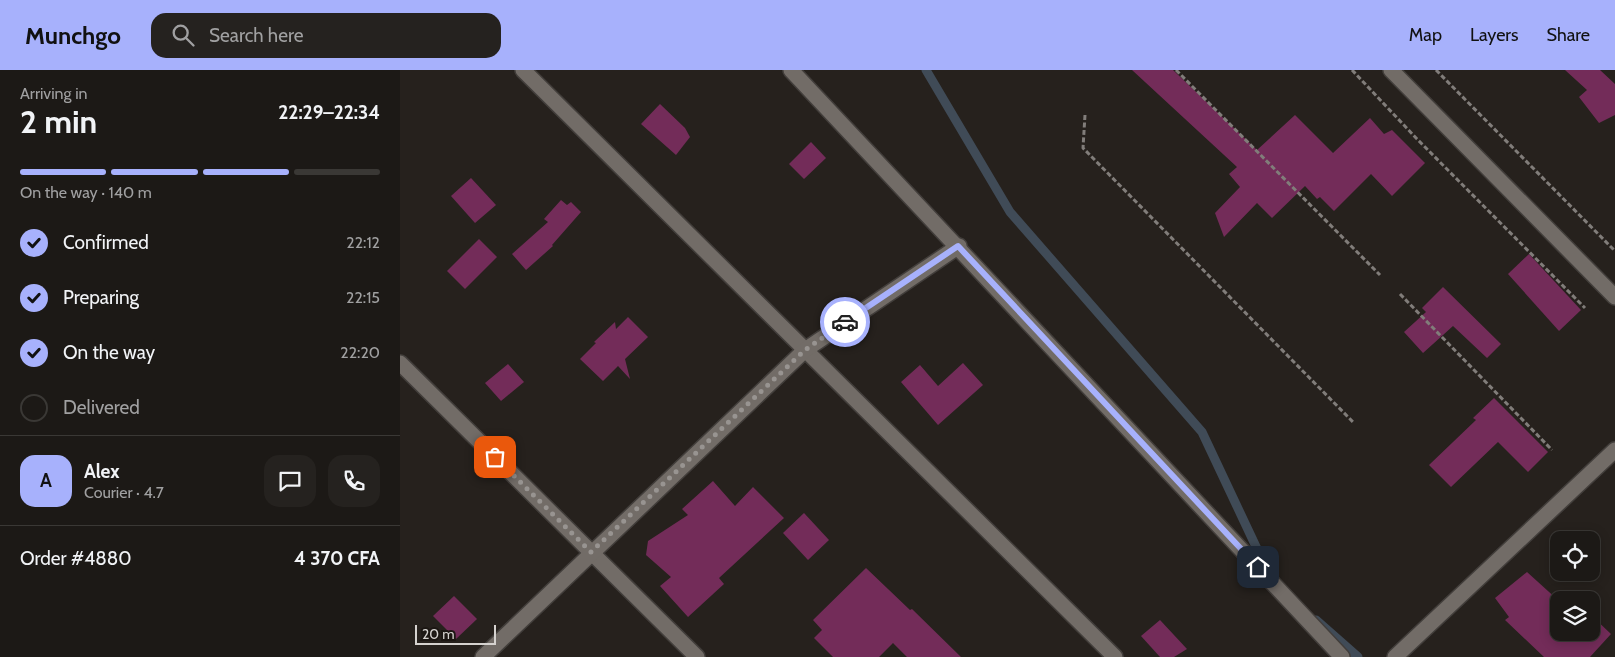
<!DOCTYPE html>
<html lang="en">
<head>
<meta charset="utf-8">
<style>
  :root { --surface:#1c1916; --page:#25221f; --text:#f1f3f6; --muted:#a0a0a1; --line:#3a3835; --accent:#a7b1fc }
  body { margin:0; font-family:Cabin,sans-serif; background:var(--page); color:var(--text); height:100vh; display:flex; flex-direction:column; font-size:19px; white-space:nowrap }
  * { box-sizing:border-box; margin:0 }
  p { font-size:16px; color:var(--muted) }
  .icon { flex:none; width:28px; height:28px; fill:none; stroke:currentColor; stroke-width:2; stroke-linecap:round; stroke-linejoin:round }
  .map { position:relative; flex:1; overflow:hidden }
  .drawer { display:flex; flex-direction:column; background:var(--surface); width:400px }
  .drawer>* { flex:none }
  .controls { position:absolute; left:1150px; top:461px; display:grid; gap:10px }
  .controls a { display:grid; place-items:center; width:50px; height:50px; border-radius:10px; background:var(--surface); box-shadow:0 2px 12px #0003,0 0 0 1px var(--line); font-size:25px }
  .scale { position:absolute; left:15px; bottom:12px; width:81px; box-sizing:border-box; padding-left:5px; border:2px solid #d5d2cf; border-top:0; font-size:14px; line-height:18px; white-space:nowrap; color:#d5d2cf; -webkit-text-stroke:4px #1c1713; paint-order:stroke }
  .pin { position:absolute; display:grid; place-items:center; width:42px; height:42px; color:#fff; margin:-21px; border-radius:10px; box-shadow:0 2px 8px #0006 }
  .courier { position:absolute; display:grid; place-items:center; width:50px; height:50px; margin:-25px; border:4px solid #a7b1fc; border-radius:50%; background:#fff; color:#222; box-shadow:0 1px 6px #0007 }
  .head em { font-style:normal; font-weight:700 }
  .head div { display:flex; flex-direction:column-reverse }
  .head { display:flex; align-items:center; justify-content:space-between; height:85px; padding:0 20px }
  h1 { font-size:32px; font-weight:700; line-height:38px }
  .bar { display:grid; grid-template-columns:repeat(4,1fr); gap:8px 5px; align-content:center; height:60px; padding:0 20px }
  .bar i { height:6px; border-radius:4px; background:var(--line) }
  .bar .on { background:var(--accent) }
  .bar p { grid-column:span 4 }
  .line { display:flex; align-items:center; gap:12px; padding:0 20px; border-top:1px solid var(--line) }
  .line div { flex:1 }
  .round { display:grid; place-items:center; flex:none; width:52px; height:52px; border-radius:15px; background:var(--page) }
  ol { padding:0 20px; list-style:none }
  li { display:flex; align-items:center; gap:15px; height:55px }
  li p { margin-inline-start:auto }
  li .icon { padding:5px; border-radius:50%; background:var(--accent); color:#111; stroke-width:4 }
  li:last-child { color:var(--muted) }
  li i { width:28px; height:28px; border:2px solid var(--line); border-radius:50% }
  header { display:flex; align-items:center; gap:30px; box-sizing:border-box; height:70px; padding:0 25px; background:var(--accent); color:#111 }
  header strong { font-size:24px }
  nav { display:flex; gap:28px; margin-inline-start:auto; font-size:18px }
  .search { width:350px; height:45px; background:var(--page); display:flex; align-items:center; gap:12px; box-sizing:border-box; padding:0 18px; border-radius:15px; color:var(--muted); font-size:19px }
  main { display:flex; flex:1; min-height:0 }
  .map>svg:first-child { display:block }
  .lines { fill:none; stroke-linecap:round; stroke-linejoin:round }
  .stream { stroke:#404b57; stroke-width:9 }
  .building { fill:#732c59 }
  .street-casing { stroke:#423e3b; stroke-width:18 }
  .path { stroke:#817d7a; stroke-width:3; stroke-dasharray:5 2.5; stroke-linecap:butt }
  .street { stroke:#726c67; stroke-width:15 }
  .done { stroke:#989491; stroke-width:5; stroke-dasharray:0 9 }
  .route { stroke:#a7b1fc; stroke-width:6 }
</style>
</head>
<body>
<header>
<strong>Munchgo</strong>
<div class="search"><svg class="icon" aria-label="search" viewBox="0 0 24 24"><circle cx="10" cy="10" r="6"/><path d="M15 15l6 6"/></svg>Search here</div>
<nav><a>Map</a><a>Layers</a><a>Share</a></nav>
</header>
<main>
<section class="drawer">
<div class="head"><div><h1>2 min</h1><p>Arriving in</p></div><em>22:29–22:34</em></div>
<div class="bar"><i class="on"></i><i class="on"></i><i class="on"></i><i></i><p>On the way · 140 m</p></div>
<ol>
<li><svg class="icon" aria-label="check" viewBox="0 0 24 24"><path d="M5 12l5 5 9-10"/></svg>Confirmed<p>22:12</p></li>
<li><svg class="icon" aria-label="check" viewBox="0 0 24 24"><path d="M5 12l5 5 9-10"/></svg>Preparing<p>22:15</p></li>
<li><svg class="icon" aria-label="check" viewBox="0 0 24 24"><path d="M5 12l5 5 9-10"/></svg>On the way<p>22:20</p></li>
<li><i></i>Delivered</li>
</ol>
<div class="line" style="height:90px"><b class="round" style="background:var(--accent);color:#111">A</b><div><b>Alex</b><p>Courier · 4.7</p></div><a class="round"><svg class="icon" aria-label="chat" viewBox="0 0 24 24"><path d="M4 5h16v11H9l-5 4z"/></svg></a><a class="round"><svg class="icon" aria-label="phone" viewBox="0 0 24 24"><path d="M5 4h4l2 5-3 2q2 4 5 5l2-3 5 2v4C11 20 4 13 5 4z"/></svg></a></div>
<div class="line" style="height:65px"><div>Order #4880</div><b>4 370 CFA</b></div>
</section>
<div class="map">
<svg width="1215" height="587" viewBox="0 0 1215 587">
  <rect width="100%" height="100%" fill="#26211d"/>
  <g class="lines">
    <!-- stream -->
    <g class="stream">
      <path d="M526,0L610,142L802,362L867,500"/>
      <path d="M916,550L958,587"/>
    </g>
  </g>
  <!-- building -->
  <g class="building">
    <path d="M732,0H773L857,80L895,45L933,83L970,48L984,64L992,60L1025,93L992,126L971,104L934,141L920,127L917,129L905,116L872,148L857,133L824,167L815,143L840,117L829,104L837,97Z"/>
    <path d="M1165,0H1200L1215,14V45L1199,53L1179,27L1187,20Z"/>
    <path d="M260,34L285,58L290,67L276,85L241,54Z"/>
    <path d="M411,72L426,88L404,109L389,94Z"/>
    <path d="M71,108L96,135L75,153L51,126Z"/>
    <path d="M161,130L167,135L171,132L181,142L152,175L153,176L126,200L112,184L148,152L144,149Z"/>
    <path d="M79,169L97,187L65,219L47,201Z"/>
    <path d="M1129,184L1181,240L1159,261L1108,204Z"/>
    <path d="M1043,217L1101,274L1087,288L1053,256L1023,283L1004,262L1026,242L1022,238Z"/>
    <path d="M228,247L248,267L225,289L230,309L218,296L203,311L180,289L196,273L194,272L215,252L216,259Z"/>
    <path d="M563,293L583,315L538,355L501,312L520,295L538,316Z"/>
    <path d="M108,294L124,312L101,331L85,313Z"/>
    <path d="M1094,328L1148,382L1128,402L1098,372L1051,417L1029,395L1076,350L1073,348Z"/>
    <path d="M313,411L335,436L353,417L384,448L319,508L324,514L288,547L260,516L271,507L246,485L248,471L288,445L282,439Z"/>
    <path d="M404,443L429,470L408,490L383,463Z"/>
    <path d="M466,498L510,540L512,539L561,587H507L493,573L479,587H433L414,568L422,560L413,550Z"/>
    <path d="M1127,502L1159,531V562H1191V545L1211,564L1190,587H1144L1105,550L1109,547L1095,528Z"/>
    <path d="M54,526L77,549L56,569L33,546Z"/>
    <path d="M760,550L787,579L774,587H760L741,566Z"/>
  </g>
  <g class="lines">
    <!-- street casing -->
    <g class="street-casing">
      <g id="street">
        <path d="M123,0L715,587"/>
        <path d="M391,0L942,587"/>
        <path d="M991,0L1215,227"/>
        <path d="M0,293L297,587"/>
        <path d="M83,587L405,280L559,176"/>
        <path d="M995,587L1215,380"/>
      </g>
    </g>
    <!-- path -->
    <g class="path">
      <path d="M776,0L980,205"/>
      <path d="M952,0L1017,69L1185,238"/>
      <path d="M1036,0L1215,181"/>
      <path d="M685,45L683,78L954,353"/>
      <path d="M1000,224L1152,380"/>
    </g>
    <!-- street -->
    <use href="#street" class="street"/>
  </g>
  <g class="lines">
    <!-- done -->
    <path class="done" d="M95,387L191,482L405,280L445,252"/>
    <!-- route -->
    <path class="route" d="M445,252L558,176L858,497"/>
  </g>
</svg>
<div class="controls">
<a><svg class="icon" aria-label="locate" viewBox="0 0 24 24"><circle cx="12" cy="12" r="6"/><path d="M12 2v4M12 18v4M2 12h4M18 12h4"/></svg></a>
<a><svg class="icon" aria-label="layers" viewBox="0 0 24 24"><path d="M12 4l9 5-9 5-9-5zM3 14l9 5 9-5"/></svg></a>
</div>
<div class="scale">20 m</div>
<div class="pin" style="left:95px;top:387px;background:#ea580c"><svg class="icon" aria-label="bag" viewBox="0 0 24 24"><path d="M5 8h14l-1 12H6zM9 8a3 3 0 0 1 6 0"/></svg></div>
<div class="pin" style="left:858px;top:497px;background:#1f2937"><svg class="icon" aria-label="home" viewBox="0 0 24 24"><path d="M3 11l9-7 9 7M6 9v11h12V9"/></svg></div>
<div class="courier" style="left:445px;top:252px"><svg class="icon" aria-label="car" viewBox="0 0 24 24"><path d="M5 17H2v-5l4-1 3-4h7l3 4 3 1v5h-3M9 17h6M6 11h13"/><circle cx="7" cy="17" r="2"/><circle cx="17" cy="17" r="2"/></svg></div>
</div>
</main>
</body>
</html>
